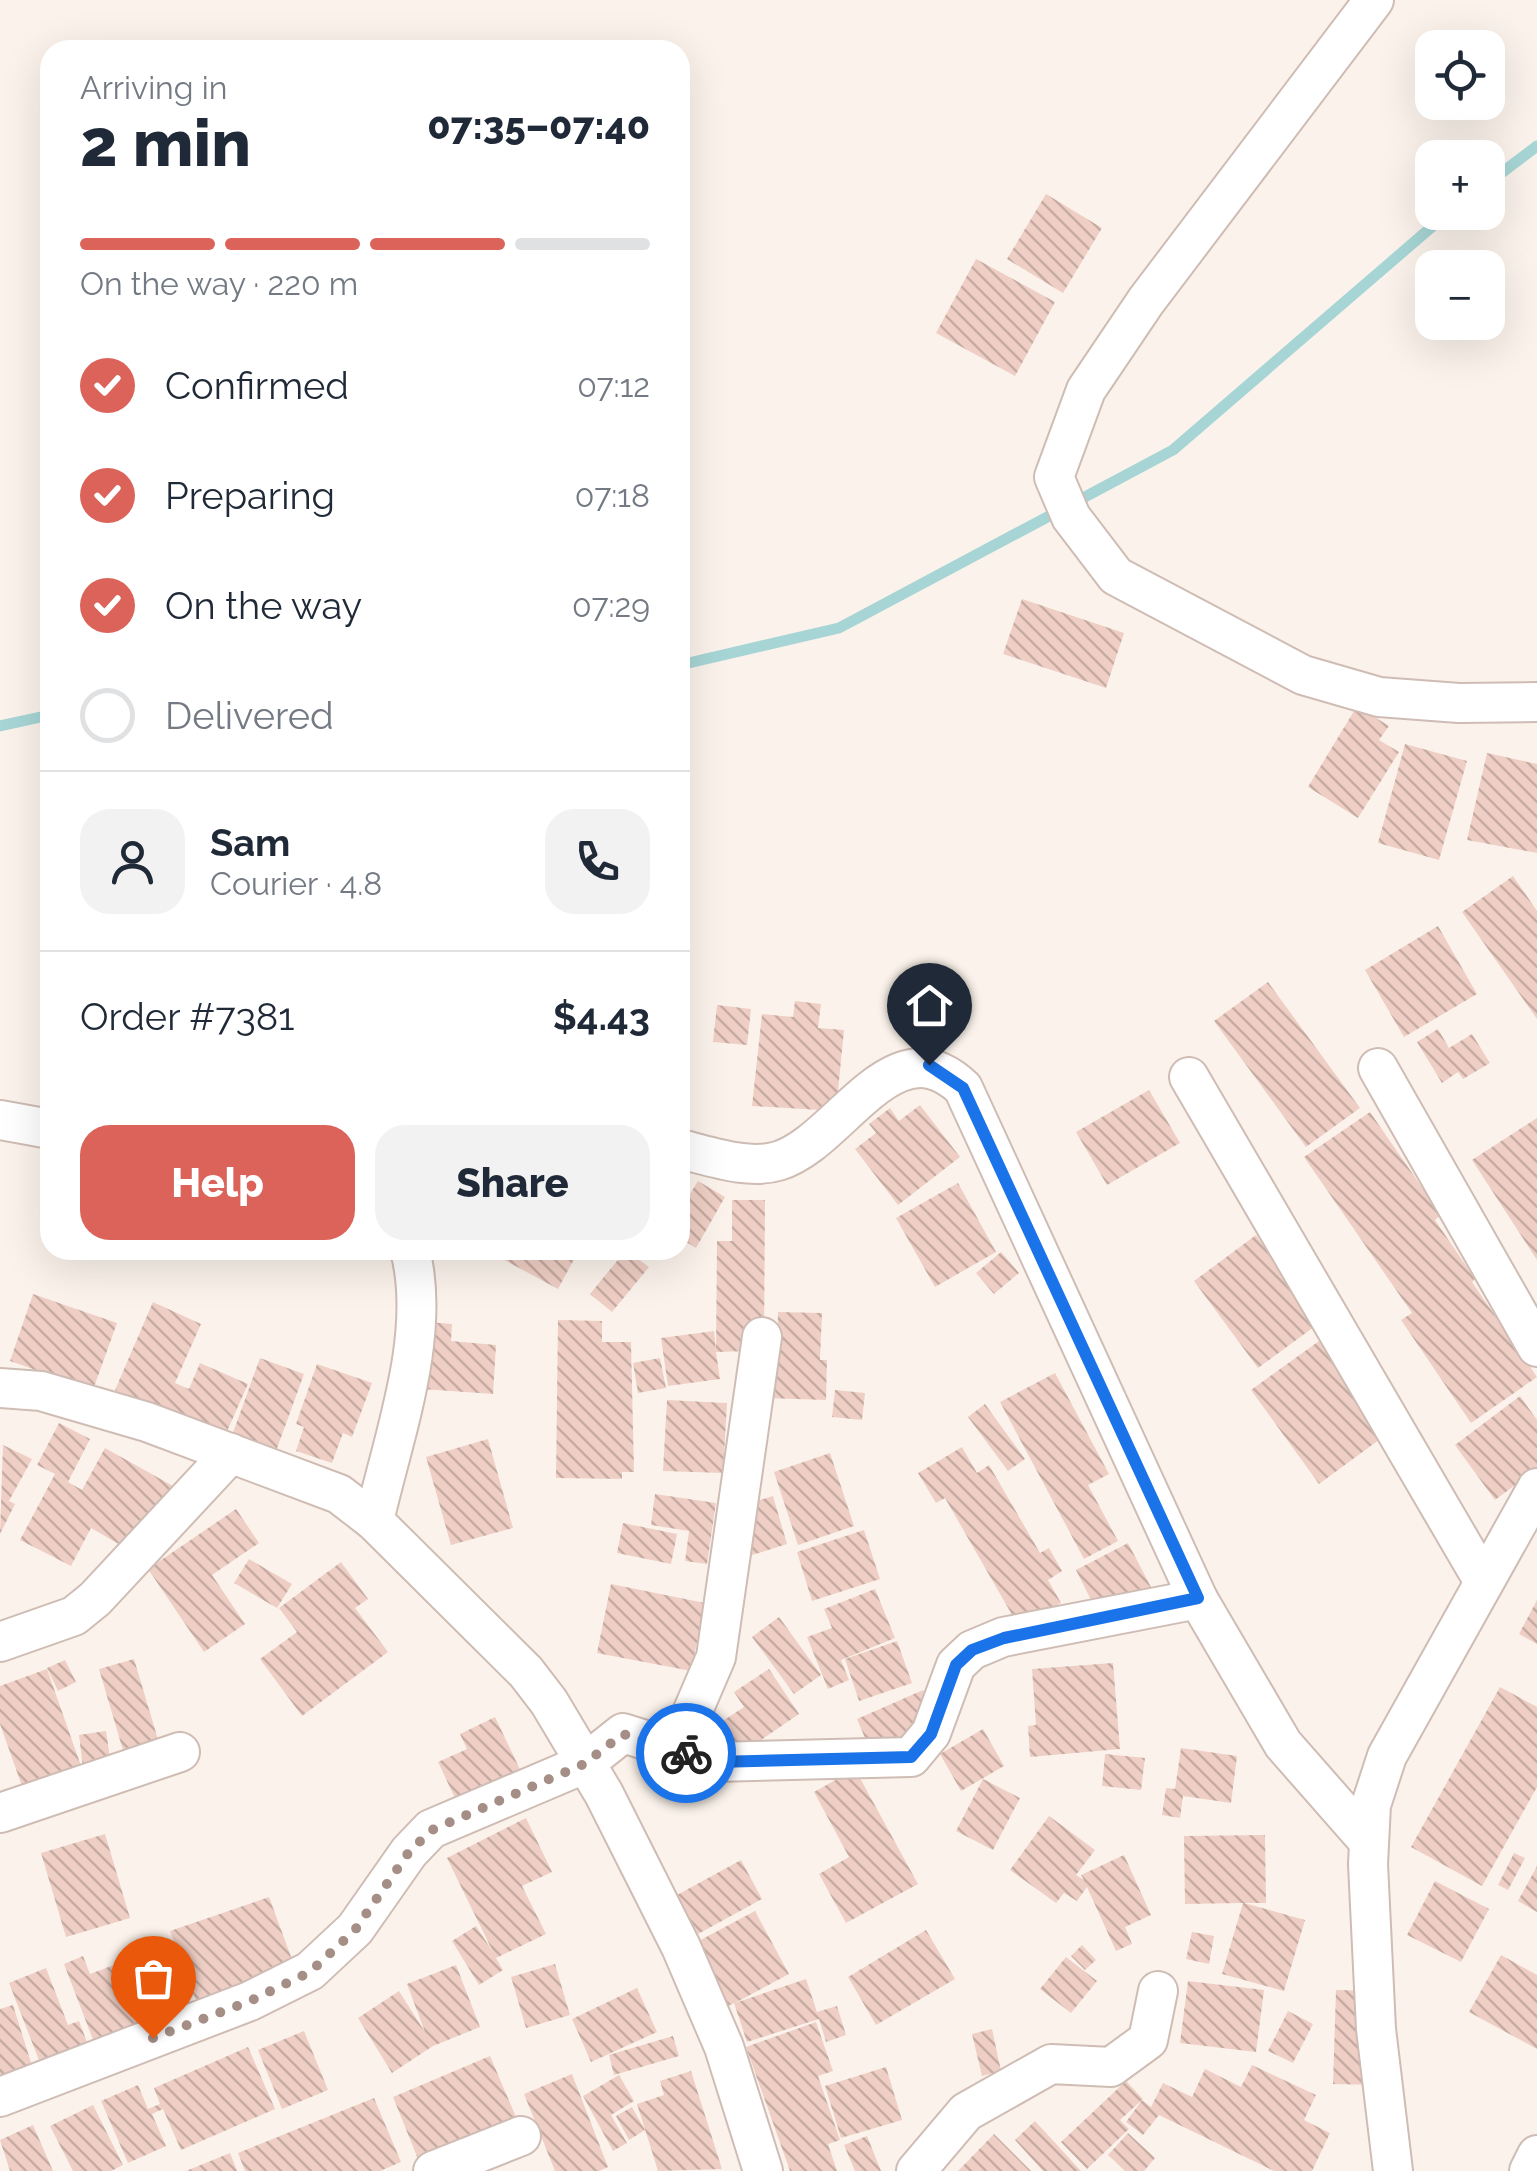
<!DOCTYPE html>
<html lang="en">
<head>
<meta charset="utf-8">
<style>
  :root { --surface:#fff; --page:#f2f2f3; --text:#1f2937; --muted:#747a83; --line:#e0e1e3; --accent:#db635a }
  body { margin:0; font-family:Raleway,sans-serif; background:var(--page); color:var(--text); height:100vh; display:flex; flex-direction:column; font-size:38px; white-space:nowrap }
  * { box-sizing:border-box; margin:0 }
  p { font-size:32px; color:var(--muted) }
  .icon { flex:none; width:55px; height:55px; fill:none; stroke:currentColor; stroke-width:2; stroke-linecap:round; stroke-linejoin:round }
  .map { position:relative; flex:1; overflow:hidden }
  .drawer { position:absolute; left:40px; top:40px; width:650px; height:1220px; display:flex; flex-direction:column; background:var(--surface); border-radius:30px; box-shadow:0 10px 40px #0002 }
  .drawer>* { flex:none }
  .tools { position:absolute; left:1415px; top:30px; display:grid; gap:20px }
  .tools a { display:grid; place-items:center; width:90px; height:90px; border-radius:20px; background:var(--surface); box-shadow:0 10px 40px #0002; font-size:50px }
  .pin { position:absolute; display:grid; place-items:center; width:85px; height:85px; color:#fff; margin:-102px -42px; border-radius:50% 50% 50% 0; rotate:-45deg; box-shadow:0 0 10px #0007 }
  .pin .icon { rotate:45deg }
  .courier { position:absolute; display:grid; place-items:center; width:100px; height:100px; margin:-50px; border:8px solid #1a73e8; border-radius:50%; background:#fff; color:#222; box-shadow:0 2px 12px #0007 }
  .headline em { font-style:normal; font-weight:800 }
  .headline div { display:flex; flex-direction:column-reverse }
  .headline { display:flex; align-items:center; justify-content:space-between; height:170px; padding:0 40px }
  h1 { font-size:65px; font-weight:800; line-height:75px }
  .bar { display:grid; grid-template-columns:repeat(4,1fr); gap:15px 10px; align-content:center; height:120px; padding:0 40px }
  .bar i { height:12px; border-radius:8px; background:var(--line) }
  .bar .active { background:var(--accent) }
  .bar p { grid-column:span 4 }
  .line { display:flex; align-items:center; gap:25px; padding:0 40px; border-top:2px solid var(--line) }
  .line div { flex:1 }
  .round { display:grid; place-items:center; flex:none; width:105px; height:105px; border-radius:30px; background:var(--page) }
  ol { padding:0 40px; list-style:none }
  li { display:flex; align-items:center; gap:30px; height:110px }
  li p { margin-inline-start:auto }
  li .icon { padding:10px; border-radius:50%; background:var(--accent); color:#fff; stroke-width:4 }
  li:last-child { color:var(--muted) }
  li i { width:55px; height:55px; border:5px solid var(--line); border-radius:50% }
  .cta { display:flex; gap:20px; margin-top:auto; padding:20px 40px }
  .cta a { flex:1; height:115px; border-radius:30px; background:var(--accent); color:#fff; font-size:40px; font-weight:800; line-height:115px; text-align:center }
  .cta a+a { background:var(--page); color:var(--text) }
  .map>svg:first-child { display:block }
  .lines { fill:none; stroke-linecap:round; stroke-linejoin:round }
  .stream { stroke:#a7d5d5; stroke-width:11 }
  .building { fill:url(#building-back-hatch) }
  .minor-casing { stroke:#cfbcb4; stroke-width:42 }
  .minor { stroke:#fff; stroke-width:38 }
  .done { stroke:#a48e86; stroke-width:10; stroke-dasharray:0 18 }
  .route { stroke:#1a73e8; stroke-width:12 }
</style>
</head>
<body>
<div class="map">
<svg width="1537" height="2171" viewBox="0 0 1537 2171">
  <defs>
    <pattern id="building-back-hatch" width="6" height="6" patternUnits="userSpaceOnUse" patternTransform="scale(2.5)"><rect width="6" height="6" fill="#efcfc5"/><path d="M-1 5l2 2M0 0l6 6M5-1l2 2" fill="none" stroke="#c6aba2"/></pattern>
  </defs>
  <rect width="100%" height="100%" fill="#fbf3eb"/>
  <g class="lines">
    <!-- stream -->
    <g class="stream">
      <path d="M1488,183L1537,146"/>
      <path d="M680,665L839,628L1173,450L1449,212"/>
      <path d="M0,726L50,715"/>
    </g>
  </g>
  <!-- building -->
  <g class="building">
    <path d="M1046,194L1102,228L1063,293L1007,259Z"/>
    <path d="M976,259L1055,302L1015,376L936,333Z"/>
    <path d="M1022,599L1124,633L1106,688L1003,654Z"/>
    <path d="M1357,706L1389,726L1379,740L1399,752L1358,818L1308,787Z"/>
    <path d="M1405,744L1467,761L1439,860L1378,843Z"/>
    <path d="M1487,753L1537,764V853L1467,840Z"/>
    <path d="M1513,876L1537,911V1019L1462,912Z"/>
    <path d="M1438,926L1477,994L1404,1037L1365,970Z"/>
    <path d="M1268,982L1360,1108L1306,1147L1214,1021Z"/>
    <path d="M795,1001L821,1004L818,1028L844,1030L836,1111L752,1106L762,1014L793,1017Z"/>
    <path d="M717,1005L751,1009L747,1045L713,1042Z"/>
    <path d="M1438,1029L1449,1048L1472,1034L1490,1063L1463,1079L1458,1072L1442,1083L1417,1042Z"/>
    <path d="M1149,1090L1180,1143L1107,1185L1076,1132Z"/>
    <path d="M920,1105L960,1157L898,1205L855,1149L876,1133L869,1124L890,1108L899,1121Z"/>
    <path d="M1370,1112L1441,1215L1435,1220L1475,1279L1472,1282L1537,1377L1471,1423L1401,1320L1412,1313L1304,1157Z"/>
    <path d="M1537,1118V1260L1472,1160Z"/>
    <path d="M698,1181L725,1197L696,1248L680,1238V1210Z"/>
    <path d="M958,1183L996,1252L935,1287L896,1218Z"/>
    <path d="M732,1200H765L764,1341L750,1351L716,1352L720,1379L668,1386L661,1338L714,1331L716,1351L717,1241H732Z"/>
    <path d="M1256,1235L1318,1324L1258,1368L1194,1281Z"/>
    <path d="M501,1250H579L558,1289L497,1256Z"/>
    <path d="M626,1250L649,1267L612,1312L590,1294Z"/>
    <path d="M1001,1252L1019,1273L994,1294L976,1273Z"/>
    <path d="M33,1294L117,1323L93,1390L10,1361Z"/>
    <path d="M153,1302L201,1324L175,1383L189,1389L200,1363L248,1384L221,1445L115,1390Z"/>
    <path d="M778,1312L822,1313L820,1360H827L826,1400L765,1398L777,1351Z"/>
    <path d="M558,1320L602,1321V1342H631L634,1472H622V1479L556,1478Z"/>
    <path d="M427,1322L452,1324L451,1341L496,1345L493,1394L422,1389Z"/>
    <path d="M1319,1341L1387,1434L1319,1484L1251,1390Z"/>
    <path d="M260,1358L304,1374L275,1454L231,1438Z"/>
    <path d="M660,1358L666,1388L638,1393L633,1363Z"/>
    <path d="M317,1364L372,1383L352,1437L343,1433L332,1463L296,1451L304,1427L296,1424Z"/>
    <path d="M1055,1373L1109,1474L1088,1485L1118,1541L1084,1559L1000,1402Z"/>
    <path d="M835,1390L865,1393L862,1420L832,1417Z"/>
    <path d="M1520,1396L1537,1420V1469L1495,1500L1455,1445Z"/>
    <path d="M667,1400L727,1403L723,1473L663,1471Z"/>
    <path d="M985,1404L1025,1459L1008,1471L968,1417Z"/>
    <path d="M59,1423L90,1439L68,1482L82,1490L105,1448L173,1486L136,1554L91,1528L71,1566L20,1540L55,1474L37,1465Z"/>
    <path d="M488,1439L513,1528L451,1545L426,1457Z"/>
    <path d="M3,1445L32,1459L9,1501L15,1504L0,1534Z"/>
    <path d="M962,1447L977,1473L989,1465L1040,1553L1049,1548L1062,1571L1048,1580L1061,1603L1019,1627L945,1498L936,1503L918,1473Z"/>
    <path d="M830,1453L854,1526L798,1545L774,1472Z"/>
    <path d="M655,1494L716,1503L707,1564L685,1561L689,1531L651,1525Z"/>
    <path d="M773,1496L787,1544L749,1556L734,1508Z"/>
    <path d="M236,1509L259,1543L212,1575L245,1624L204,1652L148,1569Z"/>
    <path d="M623,1523L677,1534L671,1564L617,1553Z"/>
    <path d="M864,1530L880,1579L812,1601L797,1552Z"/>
    <path d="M1128,1543L1153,1591L1100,1618L1076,1570Z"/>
    <path d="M249,1559L292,1584L277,1608L234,1583Z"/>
    <path d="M341,1562L368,1599L355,1608L388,1652L302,1716L260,1659L297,1632L279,1608Z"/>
    <path d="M611,1584L705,1603L691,1671L597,1653Z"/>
    <path d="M875,1589L895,1638L841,1660L849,1680L828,1689L807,1637L832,1628L824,1609Z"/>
    <path d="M1537,1600V1644L1519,1634Z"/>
    <path d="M779,1617L821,1675L794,1694L752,1637Z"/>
    <path d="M897,1641L912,1683L859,1701L845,1659Z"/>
    <path d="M134,1659L162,1753L127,1764L99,1669Z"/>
    <path d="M65,1660L76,1682L58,1691L47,1668Z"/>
    <path d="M1113,1663L1120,1749L1030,1757L1028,1726L1036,1725L1032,1669Z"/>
    <path d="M47,1669L87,1783L28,1803L0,1724V1686Z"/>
    <path d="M769,1669L799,1714L742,1753L721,1722L744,1707L734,1692Z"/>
    <path d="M1500,1687L1537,1707V1787L1482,1886L1411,1847Z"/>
    <path d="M923,1690L937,1721L870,1750L857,1719Z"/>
    <path d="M495,1717L526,1782L462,1813L438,1762L467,1749L460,1734Z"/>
    <path d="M983,1729L1004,1766L961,1791L940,1754Z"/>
    <path d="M106,1731L111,1765L83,1768L79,1735Z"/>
    <path d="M1181,1748L1237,1756L1231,1803L1183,1796L1180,1818L1162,1815L1166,1788L1175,1789Z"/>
    <path d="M1105,1754L1145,1758L1141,1790L1102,1786Z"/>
    <path d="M855,1769L918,1884L846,1923L819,1874L849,1857L814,1792Z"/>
    <path d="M983,1779L1020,1798L993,1850L956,1831Z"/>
    <path d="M1049,1816L1095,1850L1076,1875L1084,1880L1081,1875L1124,1855L1151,1915L1125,1927L1132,1944L1116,1951L1087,1887L1077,1901L1064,1893L1056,1903L1010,1870Z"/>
    <path d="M526,1818L552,1872L522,1886L546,1934L496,1958L503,1970L479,1985L452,1941L476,1926L493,1952L447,1858Z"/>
    <path d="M105,1834L130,1918L66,1937L41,1853Z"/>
    <path d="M1265,1835L1266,1903H1244L1305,1920L1284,1991L1222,1974L1243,1903L1185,1904L1184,1836Z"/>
    <path d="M1514,1853L1525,1858L1508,1890L1498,1885Z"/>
    <path d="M741,1860L762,1899L698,1934L677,1895Z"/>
    <path d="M1537,1866V1912L1518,1901Z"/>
    <path d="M1435,1881L1489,1909L1461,1962L1407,1935Z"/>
    <path d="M269,1897L300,1981L202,2017L170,1931Z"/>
    <path d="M755,1911L789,1974L735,2003L806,1979L817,2012L837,2006L846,2035L826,2042L819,2019L747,2042L734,2003L726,2007L693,1944Z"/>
    <path d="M926,1930L955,1979L876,2025L848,1977Z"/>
    <path d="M1192,1932L1214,1936L1209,1964L1186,1959Z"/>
    <path d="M1082,1945L1096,1960L1085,1970L1071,1956Z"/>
    <path d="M151,1951L168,1995L146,2003L159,2035L100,2058L64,1964L83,1956L90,1974Z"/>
    <path d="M1501,1955L1537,1975V2049L1469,2012Z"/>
    <path d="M1066,1957L1097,1981L1071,2013L1040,1989Z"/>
    <path d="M555,1964L570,2015L526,2028L511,1977Z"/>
    <path d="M456,1965L480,2027L433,2046L392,2073L358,2018L399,1991L425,2032L407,1984Z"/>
    <path d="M46,1968L68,2025L79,2021L90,2050L42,2068L9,1983Z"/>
    <path d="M1188,1981L1264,1990L1256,2052L1180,2043Z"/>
    <path d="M637,1988L657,2032L591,2062L572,2019Z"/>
    <path d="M1336,1990L1378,1991L1375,2085L1333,2084Z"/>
    <path d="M13,2005L33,2069L0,2080V2009Z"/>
    <path d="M1288,2011L1313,2024L1293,2063L1268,2051Z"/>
    <path d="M816,2022L833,2071L818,2076L840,2140L828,2144L837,2171H790L746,2047Z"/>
    <path d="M992,2029L1001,2071L982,2076L972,2034Z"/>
    <path d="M304,2031L328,2090L282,2109L258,2050Z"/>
    <path d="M673,2036L679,2056L614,2075L609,2055Z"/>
    <path d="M248,2047L275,2109L181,2150L163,2109L152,2114L166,2146L128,2163L101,2101L138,2085L148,2109L160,2104L154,2088Z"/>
    <path d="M490,2056L519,2124L418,2159L393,2097Z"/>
    <path d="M1252,2065L1316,2095L1304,2120L1330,2133L1312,2171H1274L1159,2115L1143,2135L1126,2122L1142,2100L1151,2107L1163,2083L1192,2097L1205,2069L1241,2087Z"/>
    <path d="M886,2067L902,2120L841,2138L825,2086Z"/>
    <path d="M691,2071L722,2169L658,2171L637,2104L664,2095L660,2081Z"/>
    <path d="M572,2074L608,2167L599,2171H555L524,2094Z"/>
    <path d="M619,2075L634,2101L611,2115L627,2143L613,2151L583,2096Z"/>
    <path d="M1126,2081L1143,2099L1120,2120L1129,2129L1087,2169L1061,2142Z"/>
    <path d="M374,2098L401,2162L380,2171H245L238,2153Z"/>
    <path d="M93,2105L123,2165L111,2171H73L50,2126Z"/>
    <path d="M632,2107L645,2130L629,2140L616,2116Z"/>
    <path d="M1035,2121L1081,2171H1043L1015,2140Z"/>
    <path d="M33,2125L53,2171H10L0,2140Z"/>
    <path d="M1128,2133L1155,2158L1144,2171H1125L1108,2155Z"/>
    <path d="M994,2134L1031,2171H958Z"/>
    <path d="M867,2136L881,2171H855L844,2145Z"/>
    <path d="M230,2153L237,2171H186Z"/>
  </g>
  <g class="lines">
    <!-- minor casing -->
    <g class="minor-casing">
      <g id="minor">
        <path d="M1374,0L1146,301L1086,390L1054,477L1071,517L1116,576L1303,675L1379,697L1459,703L1537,702"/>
        <path d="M1378,1068L1537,1347"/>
        <path d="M1189,1077L1484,1582"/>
        <path d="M0,1120L50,1129"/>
        <path d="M680,1149C710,1156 748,1170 778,1161C840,1143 893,1021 963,1088L1198,1599L1283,1744L1369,1842"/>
        <path d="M0,1388L41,1391L147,1422L339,1494L374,1521L526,1672L549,1702L604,1794L681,1947L724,2047L763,2171"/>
        <path d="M374,1521C393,1437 432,1335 410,1250"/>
        <path d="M0,1642L74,1616L95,1599L231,1453"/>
        <path d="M676,1750L716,1657L762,1337"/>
        <path d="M0,1813L180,1752"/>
        <path d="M0,2097L250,2001L310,1971L355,1929L409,1852L431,1829L584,1764L623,1733L715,1762L911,1757L931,1733L956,1665L972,1650L1003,1637L1198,1599"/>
        <path d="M433,2171L521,2136"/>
        <path d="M916,2171L966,2112L1051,2064L1111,2067L1148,2040L1158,1991"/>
        <path d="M1393,2171L1376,2029L1368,1864L1371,1805L1387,1756L1537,1488"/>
        <path d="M1529,2171L1537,2155"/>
      </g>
    </g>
    <!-- minor -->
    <use href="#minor" class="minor"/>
  </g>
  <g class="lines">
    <!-- done -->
    <path class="done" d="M153,2038L250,2001L310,1972L355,1930L409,1852L432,1830L584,1764L623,1734L686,1753"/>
    <!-- route -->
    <path class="route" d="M686,1753L715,1762L911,1757L931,1734L956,1665L972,1650L1004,1638L1198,1598L963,1088L929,1065"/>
  </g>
</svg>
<div class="tools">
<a><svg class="icon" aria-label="locate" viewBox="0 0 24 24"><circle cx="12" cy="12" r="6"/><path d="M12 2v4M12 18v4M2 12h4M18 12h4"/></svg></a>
<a>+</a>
<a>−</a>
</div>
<div class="pin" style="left:153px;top:2038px;background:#ea580c"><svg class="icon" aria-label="bag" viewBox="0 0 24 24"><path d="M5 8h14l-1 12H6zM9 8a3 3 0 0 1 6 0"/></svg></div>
<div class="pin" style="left:929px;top:1065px;background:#1f2937"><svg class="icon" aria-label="home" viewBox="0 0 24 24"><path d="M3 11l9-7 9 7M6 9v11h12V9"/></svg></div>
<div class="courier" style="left:686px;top:1753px"><svg class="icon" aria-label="bike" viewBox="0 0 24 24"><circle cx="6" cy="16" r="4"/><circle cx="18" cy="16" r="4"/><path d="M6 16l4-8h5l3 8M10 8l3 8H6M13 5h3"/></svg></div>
<section class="drawer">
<div class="headline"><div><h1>2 min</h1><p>Arriving in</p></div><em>07:35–07:40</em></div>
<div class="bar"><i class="active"></i><i class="active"></i><i class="active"></i><i></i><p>On the way · 220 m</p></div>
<ol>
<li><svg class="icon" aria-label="check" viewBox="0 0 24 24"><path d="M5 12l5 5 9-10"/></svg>Confirmed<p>07:12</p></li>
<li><svg class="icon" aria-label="check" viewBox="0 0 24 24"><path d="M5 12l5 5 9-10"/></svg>Preparing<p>07:18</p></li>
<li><svg class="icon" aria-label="check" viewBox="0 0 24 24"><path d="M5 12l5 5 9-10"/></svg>On the way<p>07:29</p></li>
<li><i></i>Delivered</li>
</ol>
<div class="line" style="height:180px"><a class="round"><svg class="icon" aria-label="person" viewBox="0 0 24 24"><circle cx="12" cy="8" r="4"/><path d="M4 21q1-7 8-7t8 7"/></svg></a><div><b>Sam</b><p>Courier · 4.8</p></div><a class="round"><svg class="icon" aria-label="phone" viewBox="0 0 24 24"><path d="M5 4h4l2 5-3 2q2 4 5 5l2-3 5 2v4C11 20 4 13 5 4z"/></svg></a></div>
<div class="line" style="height:130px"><div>Order #7381</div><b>$4.43</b></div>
<div class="cta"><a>Help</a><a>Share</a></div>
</section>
</div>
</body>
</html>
